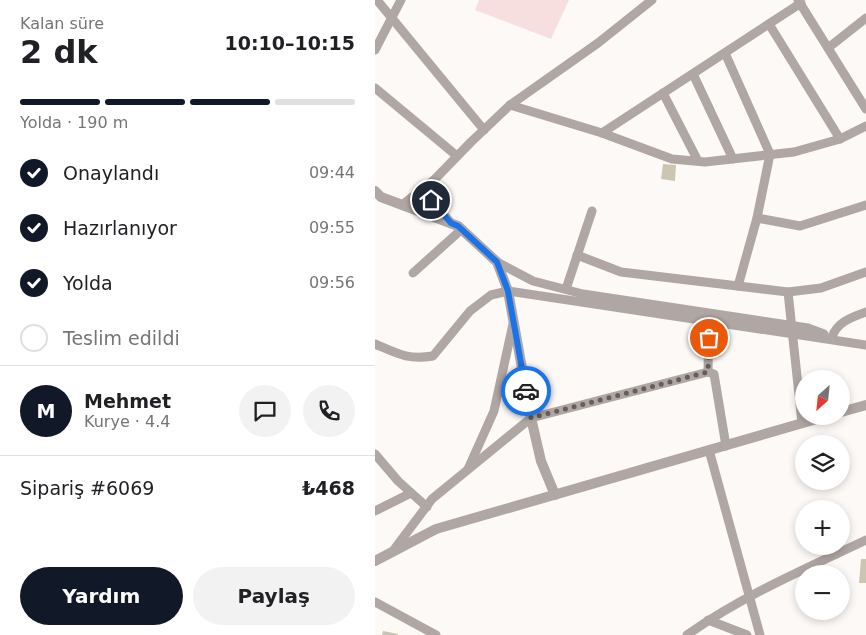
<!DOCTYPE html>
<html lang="tr">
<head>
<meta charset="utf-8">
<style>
  :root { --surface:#fff; --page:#f2f2f2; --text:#202124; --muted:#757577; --line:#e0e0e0; --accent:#111827 }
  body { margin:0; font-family:"DejaVu Sans",sans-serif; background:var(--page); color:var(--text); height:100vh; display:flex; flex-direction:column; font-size:19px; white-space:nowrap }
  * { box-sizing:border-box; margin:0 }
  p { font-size:16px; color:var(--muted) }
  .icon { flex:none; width:28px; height:28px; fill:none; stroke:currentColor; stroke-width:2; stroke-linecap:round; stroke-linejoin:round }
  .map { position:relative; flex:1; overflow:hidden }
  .side { display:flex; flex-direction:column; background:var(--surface); width:375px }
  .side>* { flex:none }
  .needle { width:32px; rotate:207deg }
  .tools { position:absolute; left:420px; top:370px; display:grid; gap:10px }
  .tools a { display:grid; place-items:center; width:55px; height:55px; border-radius:50%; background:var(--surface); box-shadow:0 2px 8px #0003; font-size:25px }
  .pin { position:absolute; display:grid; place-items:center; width:42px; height:42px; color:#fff; margin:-21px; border:2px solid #fff; border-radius:50%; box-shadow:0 1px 5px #0007 }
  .courier { position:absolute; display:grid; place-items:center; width:50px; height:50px; margin:-25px; border:4px solid #1a73e8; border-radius:50%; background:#fff; color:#222; box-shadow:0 1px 6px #0007 }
  .summary em { font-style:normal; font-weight:600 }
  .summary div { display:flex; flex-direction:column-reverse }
  .summary { display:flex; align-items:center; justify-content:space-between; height:85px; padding:0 20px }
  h1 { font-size:32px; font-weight:600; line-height:38px }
  .bar { display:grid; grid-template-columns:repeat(4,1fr); gap:8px 5px; align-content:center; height:60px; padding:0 20px }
  .bar i { height:6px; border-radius:4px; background:var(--line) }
  .bar .current { background:var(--accent) }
  .bar p { grid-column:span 4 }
  .line { display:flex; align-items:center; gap:12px; padding:0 20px; border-top:1px solid var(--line) }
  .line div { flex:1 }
  .round { display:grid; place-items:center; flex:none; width:52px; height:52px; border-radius:26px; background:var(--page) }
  ol { padding:0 20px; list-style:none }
  li { display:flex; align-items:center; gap:15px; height:55px }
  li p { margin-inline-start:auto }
  li .icon { padding:5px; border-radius:50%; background:var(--accent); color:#fff; stroke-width:4 }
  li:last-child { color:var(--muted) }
  li i { width:28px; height:28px; border:2px solid var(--line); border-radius:50% }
  .cta { display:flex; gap:10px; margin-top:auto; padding:10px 20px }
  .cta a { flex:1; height:58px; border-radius:30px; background:var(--accent); color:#fff; font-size:20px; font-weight:600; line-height:58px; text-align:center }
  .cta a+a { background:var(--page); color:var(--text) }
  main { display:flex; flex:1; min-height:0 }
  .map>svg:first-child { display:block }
  .green { fill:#f7dfdf }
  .building { fill:#ccc5b2 }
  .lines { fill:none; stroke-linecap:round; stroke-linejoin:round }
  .minor { stroke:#b0a6a3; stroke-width:9 }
  .tertiary { stroke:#b0a6a3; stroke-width:10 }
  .done { stroke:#645f5b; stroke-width:5; stroke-dasharray:0 9 }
  .route { stroke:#1a73e8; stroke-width:6 }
</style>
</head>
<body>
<main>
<section class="side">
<div class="summary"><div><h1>2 dk</h1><p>Kalan süre</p></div><em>10:10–10:15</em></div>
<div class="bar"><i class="current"></i><i class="current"></i><i class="current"></i><i></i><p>Yolda · 190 m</p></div>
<ol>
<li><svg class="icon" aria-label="check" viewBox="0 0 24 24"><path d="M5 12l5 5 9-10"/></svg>Onaylandı<p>09:44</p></li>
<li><svg class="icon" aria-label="check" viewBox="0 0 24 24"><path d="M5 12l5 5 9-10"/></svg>Hazırlanıyor<p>09:55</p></li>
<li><svg class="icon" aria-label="check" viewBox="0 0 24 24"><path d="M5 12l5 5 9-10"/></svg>Yolda<p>09:56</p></li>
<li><i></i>Teslim edildi</li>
</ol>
<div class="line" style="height:90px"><b class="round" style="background:var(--accent);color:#fff">M</b><div><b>Mehmet</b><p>Kurye · 4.4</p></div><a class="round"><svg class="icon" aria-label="chat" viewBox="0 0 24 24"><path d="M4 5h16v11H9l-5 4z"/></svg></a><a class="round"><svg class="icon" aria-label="phone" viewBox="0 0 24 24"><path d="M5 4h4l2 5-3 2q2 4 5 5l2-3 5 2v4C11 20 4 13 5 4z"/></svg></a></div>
<div class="line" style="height:65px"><div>Sipariş #6069</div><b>₺468</b></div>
<div class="cta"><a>Yardım</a><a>Paylaş</a></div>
</section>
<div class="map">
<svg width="491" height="635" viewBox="0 0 491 635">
  <rect width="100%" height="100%" fill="#fcf9f6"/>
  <!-- green -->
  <path class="green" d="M104,0H194L176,39L100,10Z"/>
  <!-- building -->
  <g class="building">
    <path d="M288,164L301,165L300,181L286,179Z"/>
    <path d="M486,559H491V583H484Z"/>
    <path d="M8,631L23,634V635H7Z"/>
  </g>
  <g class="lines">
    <!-- minor -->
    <g class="minor">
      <path d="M2,0L109,130"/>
      <path d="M423,0L491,109"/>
      <path d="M394,24L465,139"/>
      <path d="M453,48L491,18"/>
      <path d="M0,50L26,0"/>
      <path d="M350,53L395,154L382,218L363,286"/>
      <path d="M318,74L358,159"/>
      <path d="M0,88L82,156"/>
      <path d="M288,93L323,161"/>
      <path d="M135,105L227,133L297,159L330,162L419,152L465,139L491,126"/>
      <path d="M227,133L426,3"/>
      <path d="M47,189L76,223"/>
      <path d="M27,205L60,179L96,142L135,105L223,43L277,0"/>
      <path d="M382,218L425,226L491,205"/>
      <path d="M202,255L246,272L413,292L446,288L491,272"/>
      <path d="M122,262L158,281L208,294L433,328L449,334"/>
      <path d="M38,273L87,229"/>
      <path d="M191,289L217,211"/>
      <path d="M413,292L427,423"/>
      <path d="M457,337C462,322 477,317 491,312"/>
      <path d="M0,344C23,354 33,360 58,356L95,311L116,295L133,291L491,345"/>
      <path d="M333,372L339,374L351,446"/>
      <path d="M334,450L385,635"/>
      <path d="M0,454L23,481L52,507"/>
      <path d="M93,469L119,411L138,324"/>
      <path d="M0,511L36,493"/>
      <path d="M18,551L57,499L156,418L333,372L334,321"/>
      <path d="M0,602L61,635"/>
      <path d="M333,620L372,635"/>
      <path d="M312,635C367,596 430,569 491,540"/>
    </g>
    <!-- tertiary -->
    <g class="tertiary">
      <path d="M0,191L6,197L83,226L122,262L133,291L156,418L166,461L180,495"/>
      <path d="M466,412L491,405"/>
      <path d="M0,561L61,529L452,416"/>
    </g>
  </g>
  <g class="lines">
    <!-- done -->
    <path class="done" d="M151,391L156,418L333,372L334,338"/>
    <!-- route -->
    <path class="route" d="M56,200L76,223L83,226L122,262L133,291L151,391"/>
  </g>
</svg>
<div class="tools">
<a><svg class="needle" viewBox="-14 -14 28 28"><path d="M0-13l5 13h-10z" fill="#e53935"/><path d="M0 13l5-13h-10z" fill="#757577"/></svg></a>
<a><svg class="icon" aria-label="layers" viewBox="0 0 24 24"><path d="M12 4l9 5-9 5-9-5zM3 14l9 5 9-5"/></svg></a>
<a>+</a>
<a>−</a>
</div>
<div class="pin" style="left:334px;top:338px;background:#ea580c"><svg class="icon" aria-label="bag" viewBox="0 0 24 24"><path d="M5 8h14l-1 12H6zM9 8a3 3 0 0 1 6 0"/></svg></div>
<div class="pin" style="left:56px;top:200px;background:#1f2937"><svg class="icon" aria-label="home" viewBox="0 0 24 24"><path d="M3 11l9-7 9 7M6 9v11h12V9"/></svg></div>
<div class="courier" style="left:151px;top:391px"><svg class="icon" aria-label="car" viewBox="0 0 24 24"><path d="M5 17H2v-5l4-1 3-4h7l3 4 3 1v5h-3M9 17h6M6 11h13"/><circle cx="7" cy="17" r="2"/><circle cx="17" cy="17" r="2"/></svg></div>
</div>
</main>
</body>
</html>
